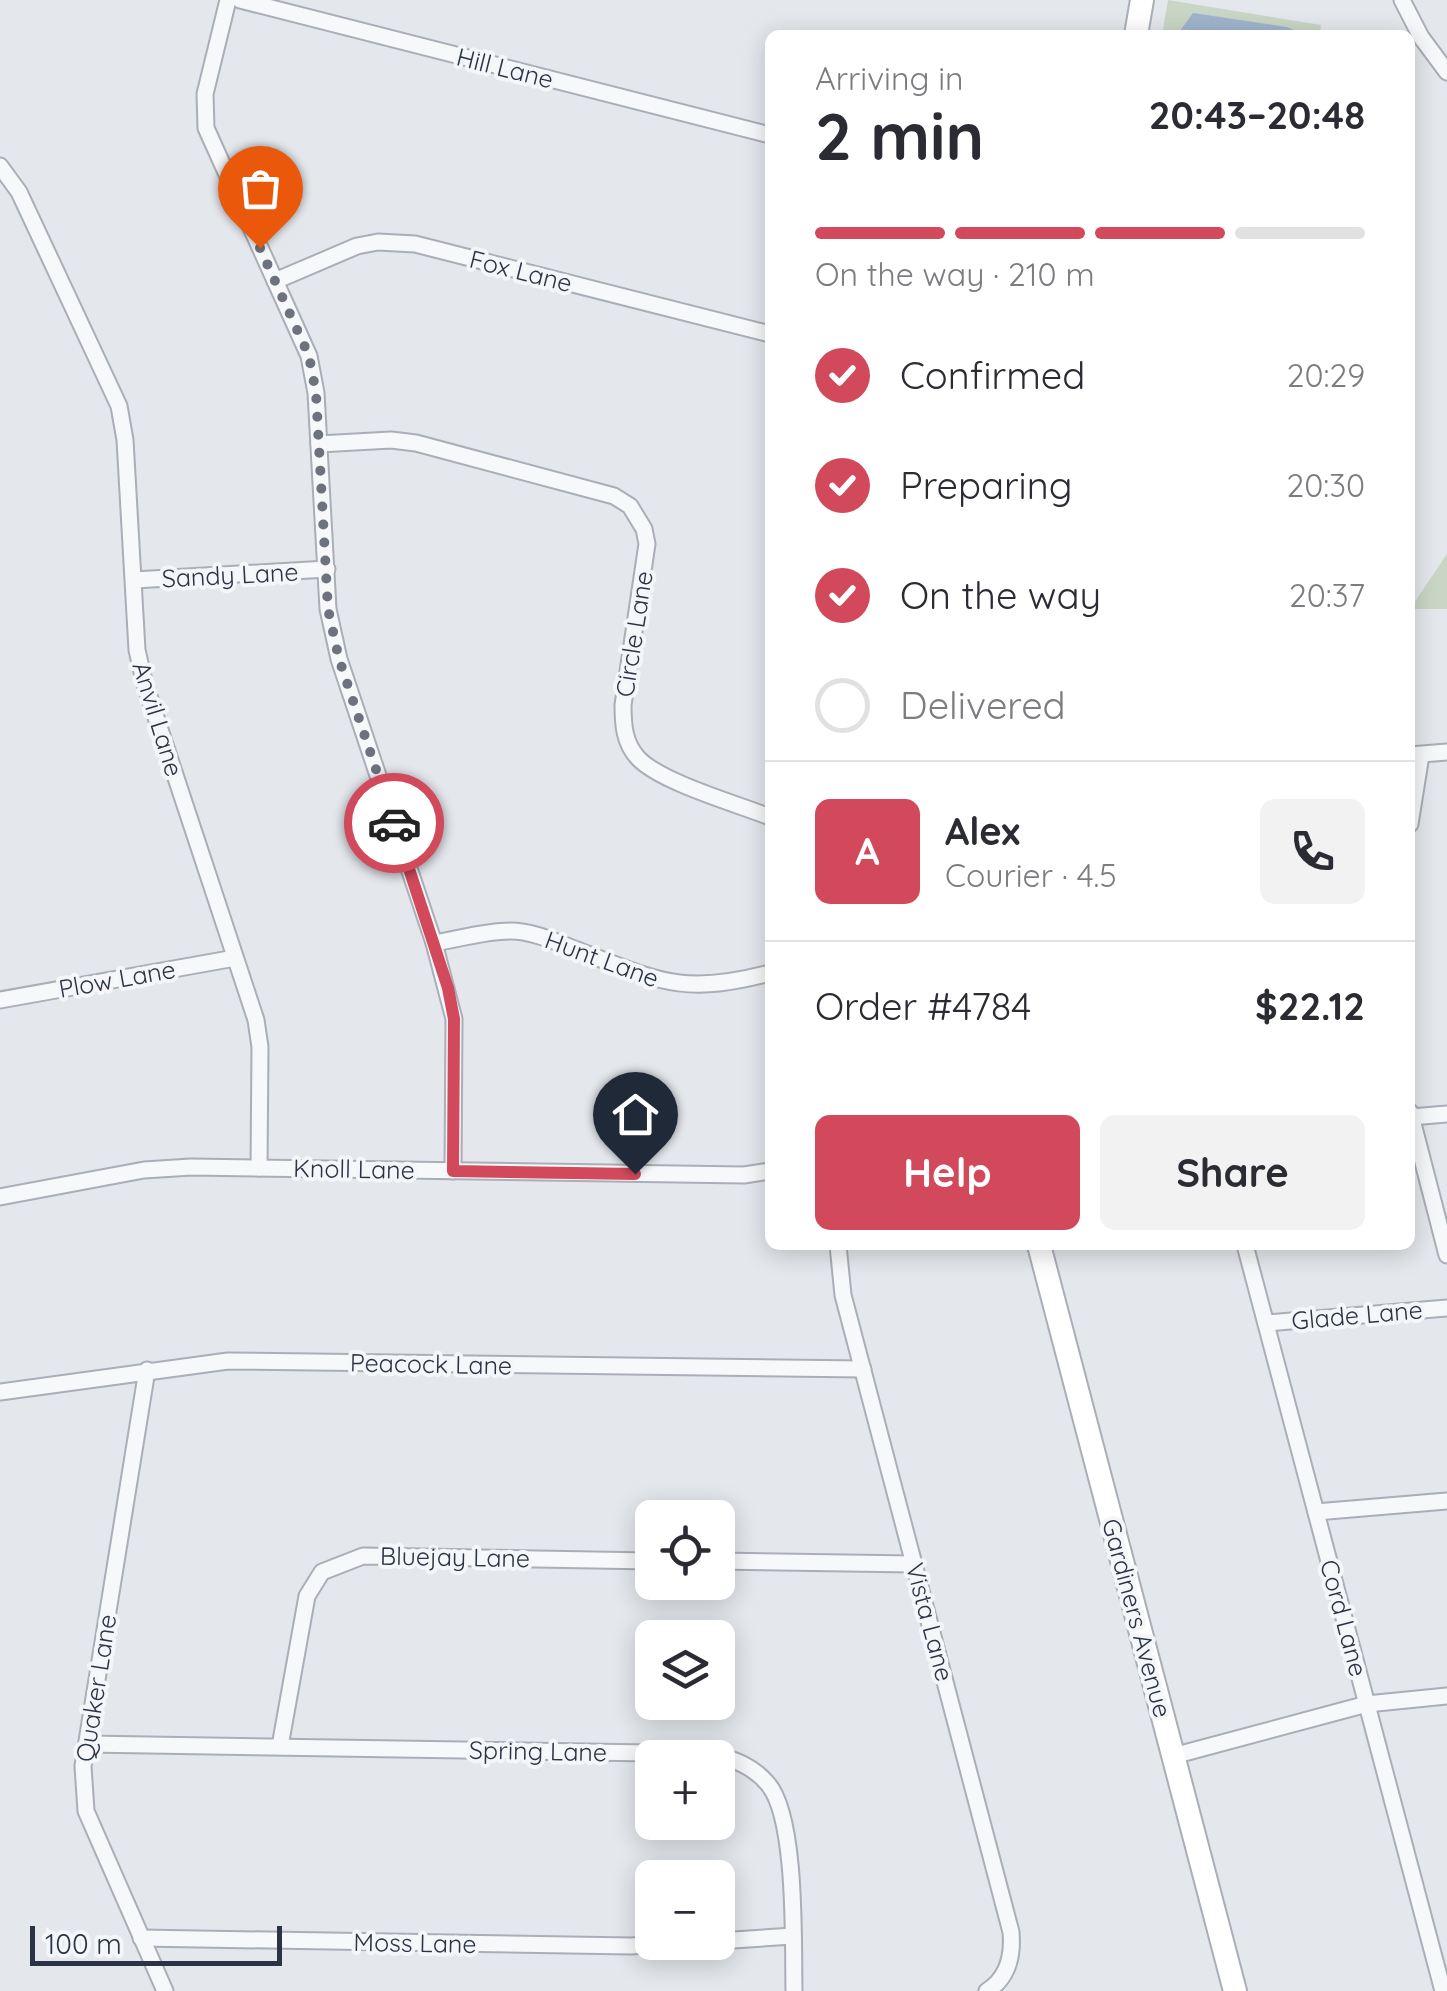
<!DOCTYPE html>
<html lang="en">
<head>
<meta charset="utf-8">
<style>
  :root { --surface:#fff; --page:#f2f2f3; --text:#2b2b33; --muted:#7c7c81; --line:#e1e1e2; --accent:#d1495b }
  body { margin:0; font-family:Quicksand,sans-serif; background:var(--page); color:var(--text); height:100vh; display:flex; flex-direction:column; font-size:38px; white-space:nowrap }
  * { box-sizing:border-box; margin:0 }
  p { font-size:32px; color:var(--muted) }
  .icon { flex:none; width:55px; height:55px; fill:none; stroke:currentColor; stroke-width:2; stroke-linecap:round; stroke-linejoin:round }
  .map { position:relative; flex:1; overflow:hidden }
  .sheet { position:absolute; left:765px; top:30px; width:650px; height:1220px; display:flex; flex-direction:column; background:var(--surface); border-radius:15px; box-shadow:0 5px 25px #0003 }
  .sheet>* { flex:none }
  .buttons { position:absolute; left:635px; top:1500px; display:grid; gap:20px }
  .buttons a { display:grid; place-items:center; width:100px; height:100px; border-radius:15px; background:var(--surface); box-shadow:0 5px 25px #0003; font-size:50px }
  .scale { position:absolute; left:30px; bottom:25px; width:252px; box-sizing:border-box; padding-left:10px; border:5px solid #2b3445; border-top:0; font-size:28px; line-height:35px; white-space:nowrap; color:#2b3445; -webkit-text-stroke:8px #f4f6f9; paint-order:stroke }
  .pin { position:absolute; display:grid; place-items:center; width:85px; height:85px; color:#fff; margin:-102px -42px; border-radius:50% 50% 50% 0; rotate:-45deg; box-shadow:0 0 10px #0007 }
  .pin .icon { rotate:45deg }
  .courier { position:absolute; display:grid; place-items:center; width:100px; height:100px; margin:-50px; border:8px solid #d1495b; border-radius:50%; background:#fff; color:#222; box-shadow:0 2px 12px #0007 }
  .head em { font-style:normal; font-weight:700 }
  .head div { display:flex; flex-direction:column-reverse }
  .head { display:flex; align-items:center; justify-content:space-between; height:170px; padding:0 50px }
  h1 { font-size:65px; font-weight:700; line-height:75px }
  .bar { display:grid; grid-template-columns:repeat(4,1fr); gap:15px 10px; align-content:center; height:120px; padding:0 50px }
  .bar i { height:12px; border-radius:8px; background:var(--line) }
  .bar .on { background:var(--accent) }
  .bar p { grid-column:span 4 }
  .line { display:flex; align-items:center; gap:25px; padding:0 50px; border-top:2px solid var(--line) }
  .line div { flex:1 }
  .round { display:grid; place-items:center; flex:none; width:105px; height:105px; border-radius:15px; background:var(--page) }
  ol { padding:0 50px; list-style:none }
  li { display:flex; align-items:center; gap:30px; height:110px }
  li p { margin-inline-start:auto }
  li .icon { padding:10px; border-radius:50%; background:var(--accent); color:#fff; stroke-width:4 }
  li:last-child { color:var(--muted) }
  li i { width:55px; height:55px; border:5px solid var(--line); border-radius:50% }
  .cta { display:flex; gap:20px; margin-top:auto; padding:20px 50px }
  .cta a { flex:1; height:115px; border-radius:15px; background:var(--accent); color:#fff; font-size:40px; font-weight:700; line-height:115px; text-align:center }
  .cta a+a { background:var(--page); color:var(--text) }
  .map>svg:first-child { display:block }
  .green { fill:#c9d6c5 }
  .water { fill:#9fb4cc }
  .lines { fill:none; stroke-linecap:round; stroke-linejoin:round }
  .street-casing { stroke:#a9aeb7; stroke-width:19 }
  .secondary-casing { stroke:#a9aeb7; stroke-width:26 }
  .street { stroke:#f7f8fa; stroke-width:15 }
  .secondary { stroke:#fff; stroke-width:22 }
  .done { stroke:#6c737f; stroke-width:10; stroke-dasharray:0 18 }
  .route { stroke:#d1495b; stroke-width:12 }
  .labels { text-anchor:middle; stroke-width:8; stroke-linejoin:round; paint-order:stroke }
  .street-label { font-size:25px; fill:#2b3445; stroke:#f4f6f9 }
</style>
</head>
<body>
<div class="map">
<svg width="1447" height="1991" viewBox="0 0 1447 1991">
  <rect width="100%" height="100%" fill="#e4e7ec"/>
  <!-- green -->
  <g class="green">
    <path d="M1168,0L1321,25L1320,35H1162Z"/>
    <path d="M1447,554V609H1410Z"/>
  </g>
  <!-- water -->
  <path class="water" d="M1193,13L1287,27L1304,35H1177Z"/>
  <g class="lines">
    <!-- street casing -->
    <g class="street-casing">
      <g id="street">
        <path d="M228,0L205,94L206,128L309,356L316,393L328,609L339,659L434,943L454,1019L453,1171"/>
        <path d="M240,0L770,135"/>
        <path d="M1402,0L1421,37L1447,72"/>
        <path d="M0,166L19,192L119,406L125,440L137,650L144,681L256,1020L260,1047L259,1168"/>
        <path d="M275,281L357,246L378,242L415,244L770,334"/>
        <path d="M319,444L391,440L416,443L614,496L630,506L644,529L647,544L623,705C623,724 624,743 638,758C660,782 737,804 770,817"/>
        <path d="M134,580L327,569"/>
        <path d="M1410,755L1447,752"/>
        <path d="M1410,824L1421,755"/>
        <path d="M434,943C458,939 486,931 510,931C533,931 556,942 577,950C659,981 682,996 770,973"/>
        <path d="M0,1000L235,958"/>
        <path d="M1410,1112L1447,1255"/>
        <path d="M1411,1117L1447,1114"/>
        <path d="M0,1197L144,1170L191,1167L744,1175L770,1171"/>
        <path d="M838,1245L843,1295L1011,1932C1013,1955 1008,1978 987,1991"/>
        <path d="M1245,1245L1443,1991"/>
        <path d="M1266,1323L1447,1308"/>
        <path d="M147,1370L83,1766L86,1811L165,1991"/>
        <path d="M0,1392L228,1361L863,1369"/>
        <path d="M1316,1512L1447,1501"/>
        <path d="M718,1561L914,1564"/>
        <path d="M87,1744L714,1754C735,1760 753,1766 768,1784C797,1818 793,1944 794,1991"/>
        <path d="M280,1746L307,1596L322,1572L363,1556L652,1561"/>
        <path d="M1173,1756L1367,1704L1447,1696"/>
        <path d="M141,1938L631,1946L690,1942"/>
        <path d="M718,1941L793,1936"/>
      </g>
    </g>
    <!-- secondary casing -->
    <g class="secondary-casing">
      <g id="secondary">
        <path d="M1136,35L1142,0"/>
        <path d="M1039,1245L1235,1991"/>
      </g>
    </g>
    <!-- street -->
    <use href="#street" class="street"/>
    <!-- secondary -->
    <use href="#secondary" class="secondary"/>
  </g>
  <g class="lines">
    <!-- done -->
    <path class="done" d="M260,248L309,356L316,393L328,609L339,659L394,823"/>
    <!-- route -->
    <path class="route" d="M394,823L448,988L454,1019L453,1171L635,1174"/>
  </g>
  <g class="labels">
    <!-- street labels -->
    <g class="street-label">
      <text transform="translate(505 68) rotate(14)" y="9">Hill Lane</text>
      <text transform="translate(521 271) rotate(14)" y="9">Fox Lane</text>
      <text transform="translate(230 575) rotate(-3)" y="9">Sandy Lane</text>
      <text transform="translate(634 634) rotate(-81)" y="9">Circle Lane</text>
      <text transform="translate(158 719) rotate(73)" y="9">Anvil Lane</text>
      <text transform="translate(602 959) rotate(20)" y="9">Hunt Lane</text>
      <text transform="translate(117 979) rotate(-10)" y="9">Plow Lane</text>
      <text transform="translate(354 1169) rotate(1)" y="9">Knoll Lane</text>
      <text transform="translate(1357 1315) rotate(-5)" y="9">Glade Lane</text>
      <text transform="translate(431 1364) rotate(1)" y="9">Peacock Lane</text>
      <text transform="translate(455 1557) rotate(1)" y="9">Bluejay Lane</text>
      <text transform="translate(1137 1618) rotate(75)" y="9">Gardiners Avenue</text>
      <text transform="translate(1344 1618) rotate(75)" y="9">Cord Lane</text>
      <text transform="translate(930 1622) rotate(75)" y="9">Vista Lane</text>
      <text transform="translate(96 1688) rotate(-81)" y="9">Quaker Lane</text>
      <text transform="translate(538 1751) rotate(1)" y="9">Spring Lane</text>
      <text transform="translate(415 1943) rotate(1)" y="9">Moss Lane</text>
    </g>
  </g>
</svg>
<div class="buttons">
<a><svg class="icon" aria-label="locate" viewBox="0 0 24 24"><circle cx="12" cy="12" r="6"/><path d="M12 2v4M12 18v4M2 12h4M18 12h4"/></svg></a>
<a><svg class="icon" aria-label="layers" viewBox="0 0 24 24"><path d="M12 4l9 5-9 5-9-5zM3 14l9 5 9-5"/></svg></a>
<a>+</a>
<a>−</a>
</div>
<div class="scale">100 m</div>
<div class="pin" style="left:260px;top:248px;background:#ea580c"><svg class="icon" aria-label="bag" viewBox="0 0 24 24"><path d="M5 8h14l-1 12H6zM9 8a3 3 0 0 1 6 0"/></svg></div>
<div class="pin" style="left:635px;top:1174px;background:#1f2937"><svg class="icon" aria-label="home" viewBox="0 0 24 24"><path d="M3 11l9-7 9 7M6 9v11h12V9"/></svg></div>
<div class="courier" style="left:394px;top:823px"><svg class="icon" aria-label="car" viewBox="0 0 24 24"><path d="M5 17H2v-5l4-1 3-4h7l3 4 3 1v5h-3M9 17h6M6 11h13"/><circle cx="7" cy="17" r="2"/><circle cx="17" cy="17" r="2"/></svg></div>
<section class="sheet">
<div class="head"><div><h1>2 min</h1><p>Arriving in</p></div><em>20:43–20:48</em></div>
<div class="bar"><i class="on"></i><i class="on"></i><i class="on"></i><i></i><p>On the way · 210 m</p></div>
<ol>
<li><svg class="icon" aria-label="check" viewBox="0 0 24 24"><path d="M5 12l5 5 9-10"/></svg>Confirmed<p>20:29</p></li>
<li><svg class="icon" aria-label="check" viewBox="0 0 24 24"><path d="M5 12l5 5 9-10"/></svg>Preparing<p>20:30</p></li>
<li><svg class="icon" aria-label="check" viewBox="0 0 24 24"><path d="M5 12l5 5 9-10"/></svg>On the way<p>20:37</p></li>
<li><i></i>Delivered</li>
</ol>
<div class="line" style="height:180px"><b class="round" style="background:var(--accent);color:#fff">A</b><div><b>Alex</b><p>Courier · 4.5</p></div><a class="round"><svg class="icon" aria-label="phone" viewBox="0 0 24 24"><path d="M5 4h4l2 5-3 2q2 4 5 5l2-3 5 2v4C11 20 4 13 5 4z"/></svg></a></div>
<div class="line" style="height:130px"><div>Order #4784</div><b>$22.12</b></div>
<div class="cta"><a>Help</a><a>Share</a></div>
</section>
</div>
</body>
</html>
